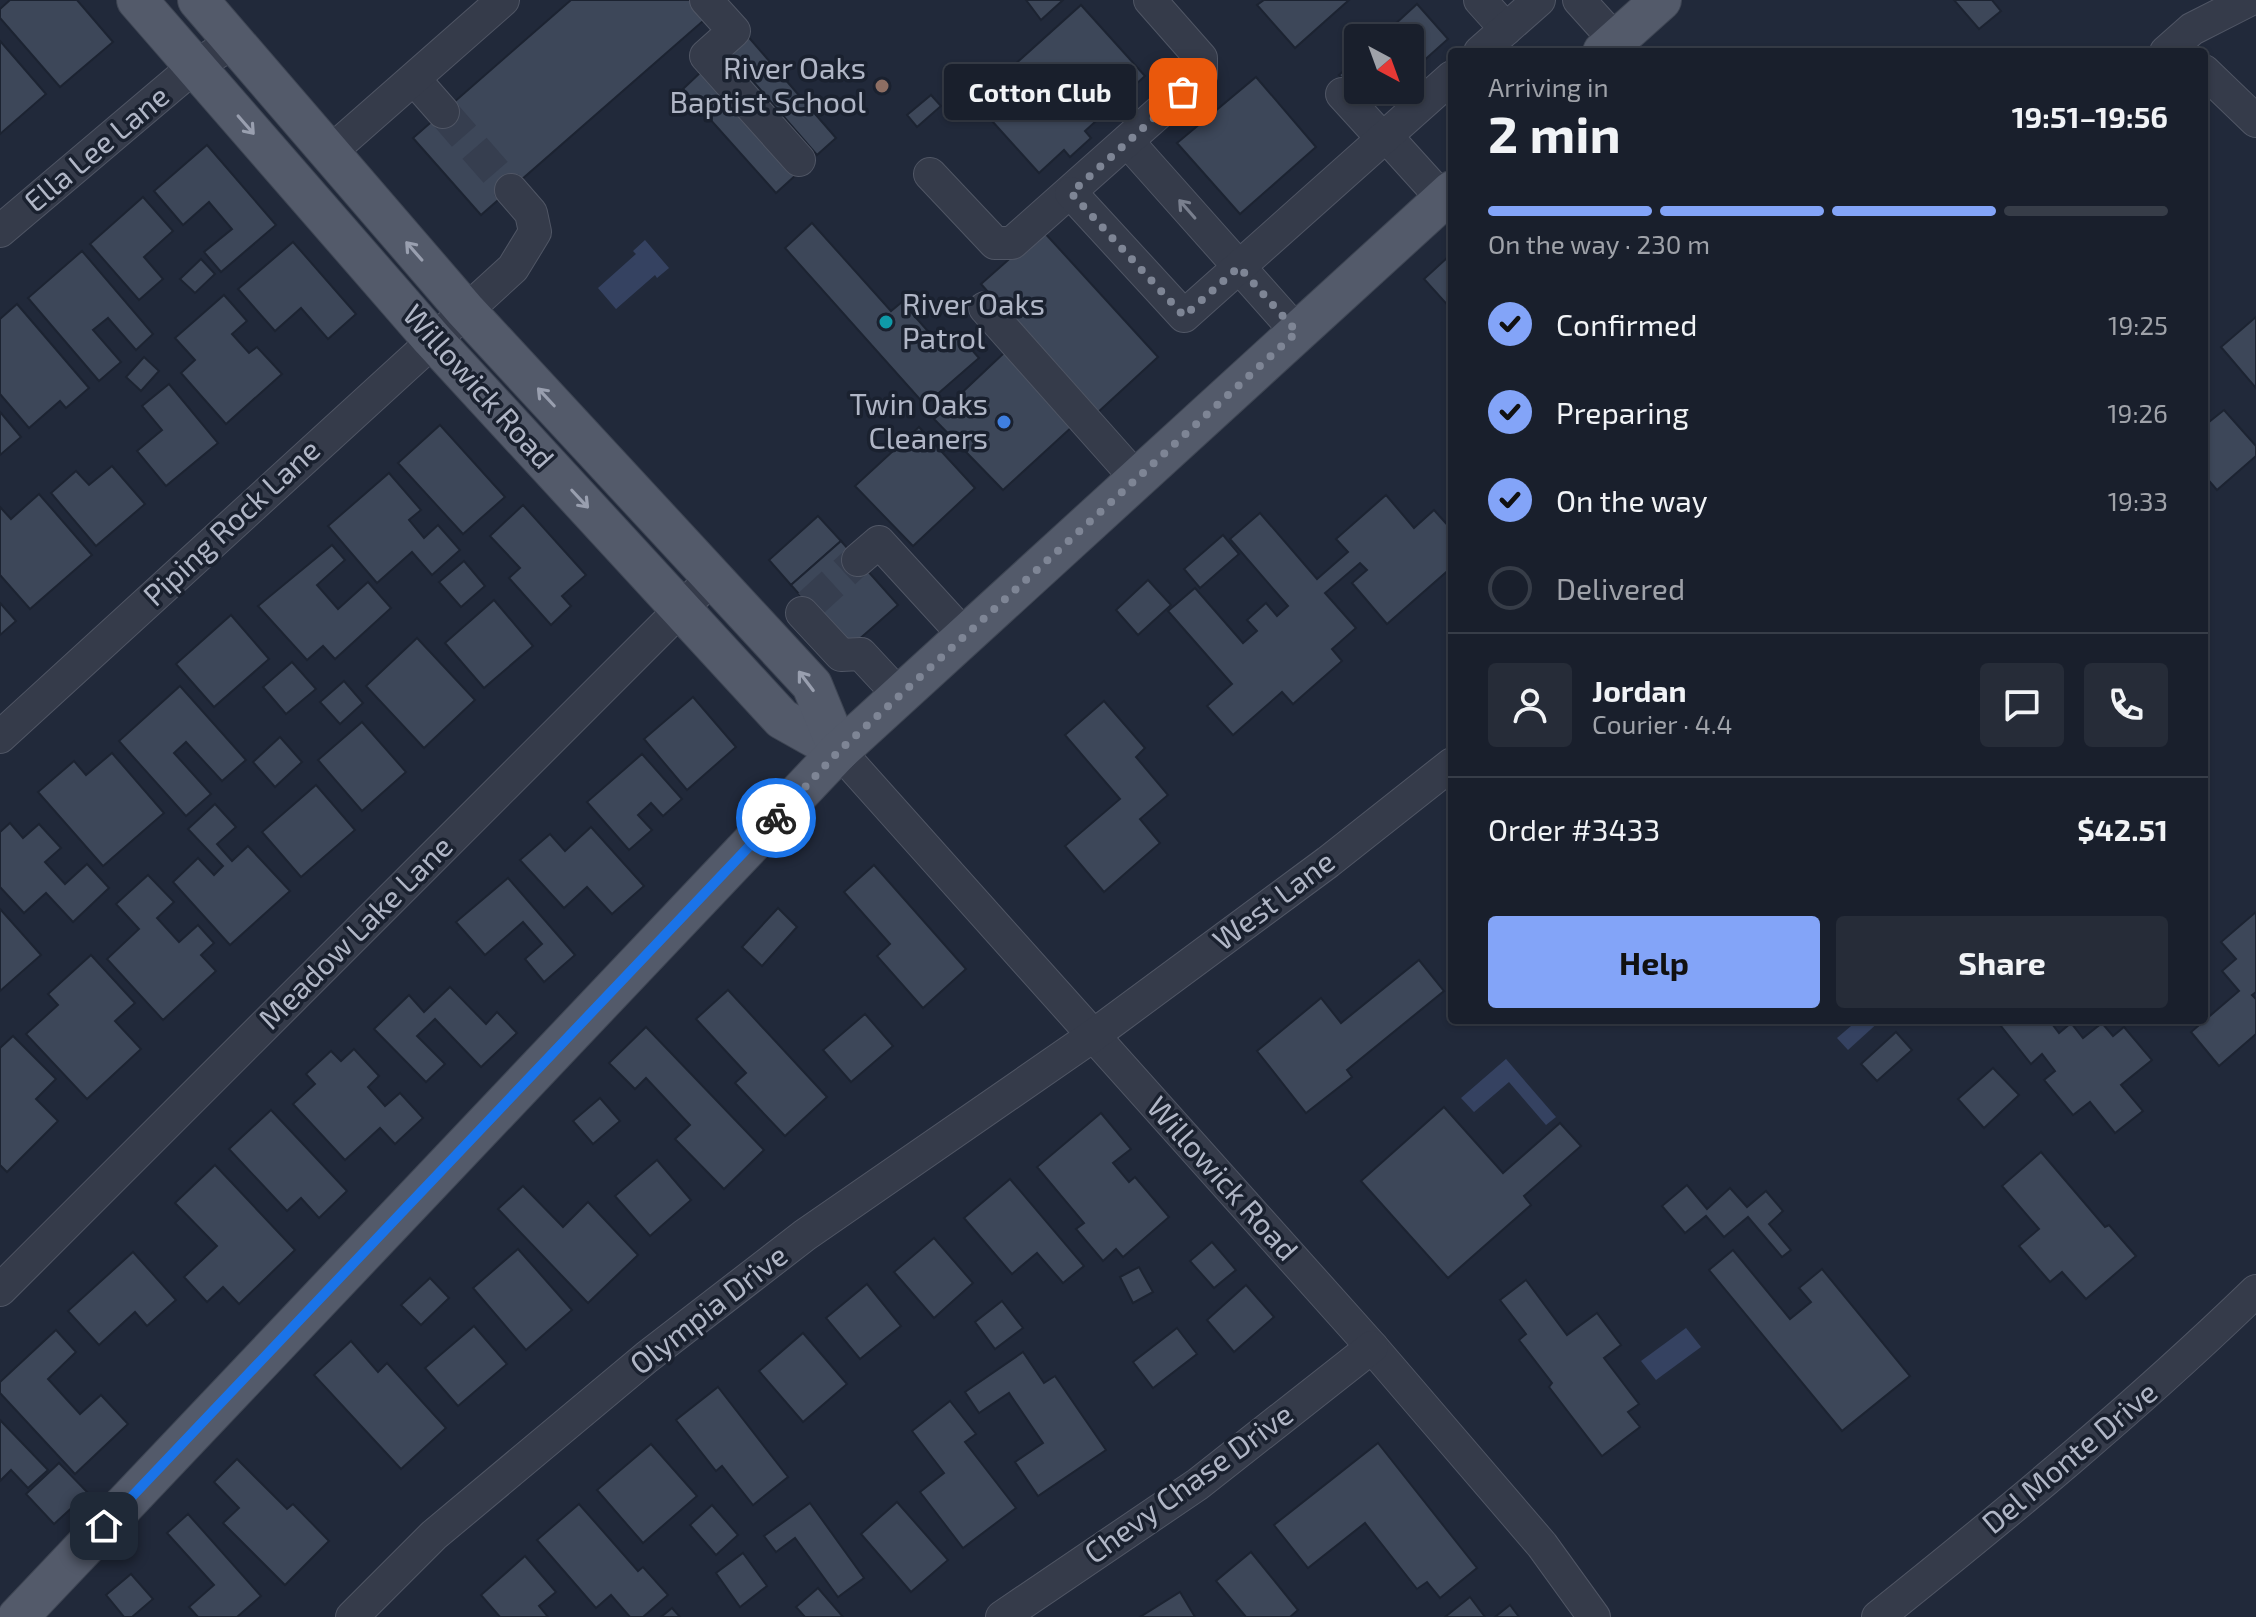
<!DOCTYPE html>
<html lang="en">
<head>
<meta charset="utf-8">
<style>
  :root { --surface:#191f2c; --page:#262c38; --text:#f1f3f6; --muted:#9fa2a9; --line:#373d48; --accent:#83a4f8 }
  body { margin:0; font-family:"Exo 2",sans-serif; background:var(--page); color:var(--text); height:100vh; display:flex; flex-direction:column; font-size:30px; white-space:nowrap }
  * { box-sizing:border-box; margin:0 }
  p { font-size:26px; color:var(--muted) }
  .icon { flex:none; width:44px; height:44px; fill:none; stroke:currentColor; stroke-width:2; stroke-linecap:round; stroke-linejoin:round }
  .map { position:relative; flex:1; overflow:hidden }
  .drawer { position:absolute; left:1448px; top:48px; width:760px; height:976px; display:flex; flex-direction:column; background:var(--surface); border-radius:8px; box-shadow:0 2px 6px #0004,0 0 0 2px var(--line) }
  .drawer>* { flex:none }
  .needle { width:52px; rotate:139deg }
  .fabs { position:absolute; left:1344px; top:24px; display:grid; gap:16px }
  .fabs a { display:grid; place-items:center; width:80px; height:80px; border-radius:8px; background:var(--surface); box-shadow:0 2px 6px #0004,0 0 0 2px var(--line); font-size:40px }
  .pin { position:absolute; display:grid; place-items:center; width:68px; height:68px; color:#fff; margin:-34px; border-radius:16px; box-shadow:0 4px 12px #0006 }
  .courier { position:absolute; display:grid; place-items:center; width:80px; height:80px; margin:-40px; border:6px solid #1a73e8; border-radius:50%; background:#fff; color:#222; box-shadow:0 2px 10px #0007 }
  .bubble { position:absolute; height:56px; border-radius:8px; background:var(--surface); box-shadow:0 2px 6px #0004,0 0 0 2px var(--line); font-size:26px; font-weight:700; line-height:56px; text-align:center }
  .summary em { font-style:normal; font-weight:700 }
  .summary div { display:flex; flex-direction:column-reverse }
  .summary { display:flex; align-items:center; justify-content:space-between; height:136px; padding:0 40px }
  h1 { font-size:52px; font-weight:700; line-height:60px }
  .bar { display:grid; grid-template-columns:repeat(4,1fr); gap:12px 8px; align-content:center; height:96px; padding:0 40px }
  .bar i { height:10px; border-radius:6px; background:var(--line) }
  .bar .current { background:var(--accent) }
  .bar p { grid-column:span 4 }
  .line { display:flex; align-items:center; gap:20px; padding:0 40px; border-top:2px solid var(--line) }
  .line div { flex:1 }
  .round { display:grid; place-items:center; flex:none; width:84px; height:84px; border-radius:8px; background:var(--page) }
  ol { padding:0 40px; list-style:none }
  li { display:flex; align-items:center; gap:24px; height:88px }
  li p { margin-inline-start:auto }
  li .icon { padding:8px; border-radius:50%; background:var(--accent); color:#111; stroke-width:4 }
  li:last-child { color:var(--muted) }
  li i { width:44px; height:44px; border:4px solid var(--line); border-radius:50% }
  .cta { display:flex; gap:16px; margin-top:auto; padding:16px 40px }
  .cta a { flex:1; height:92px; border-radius:8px; background:var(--accent); color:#111; font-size:32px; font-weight:700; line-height:92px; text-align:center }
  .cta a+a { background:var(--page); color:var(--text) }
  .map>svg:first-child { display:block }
  .water { fill:#354261 }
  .building { fill:#3d4759; stroke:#1c2331; stroke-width:2 }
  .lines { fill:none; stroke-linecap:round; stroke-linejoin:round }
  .minor-tunnel { stroke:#363e4f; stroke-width:32; stroke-dasharray:32 16; stroke-linecap:butt }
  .minor-casing { stroke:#505665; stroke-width:34 }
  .major-casing { stroke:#3e4553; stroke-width:42 }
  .minor { stroke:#353b4a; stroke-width:32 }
  .major { stroke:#535a6a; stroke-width:40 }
  .oneway { stroke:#999faf }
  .oneway2 { stroke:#797f8e }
  .done { stroke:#7e8595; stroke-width:8; stroke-dasharray:0 14.4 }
  .route { stroke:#1a73e8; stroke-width:10 }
  .education-dot { fill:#8d6e63; stroke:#1a212f; stroke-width:3 }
  .culture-dot { fill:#0f9aa8; stroke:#1a212f; stroke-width:3 }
  .shop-dot { fill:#3f7fe0; stroke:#1a212f; stroke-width:3 }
  .labels { text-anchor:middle; stroke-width:7; stroke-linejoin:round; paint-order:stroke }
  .poi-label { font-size:30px; fill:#b0b6c6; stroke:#1a212f; text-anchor:end }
  .street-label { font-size:30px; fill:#b0b6c6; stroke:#1a212f }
</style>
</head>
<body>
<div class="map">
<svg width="2256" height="1617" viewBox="0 0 2256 1617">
  <rect width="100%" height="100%" fill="#21293a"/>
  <!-- water -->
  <g class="water">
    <path d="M645,240L669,268L657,278L655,275L616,309L598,288L636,254L633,251Z"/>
    <path d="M1858,1020H1881L1848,1050L1837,1038Z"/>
    <path d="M1506,1059L1556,1117L1546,1125L1509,1082L1474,1112L1461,1098Z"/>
    <path d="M1686,1328L1701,1347L1656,1380L1641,1361Z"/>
  </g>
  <!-- building -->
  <g class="building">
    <path d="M10,0H77L113,42L60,87L0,18V9Z"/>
    <path d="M571,0H698L711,14L481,215L413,138Z"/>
    <path d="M1026,0H1063L1041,20Z"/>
    <path d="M1264,0H1349L1295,48L1257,5Z"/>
    <path d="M1954,0H1992L2001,11L1979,29Z"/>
    <path d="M1417,4L1448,39L1410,73V38H1380Z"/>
    <path d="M1081,5L1145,76L1085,131L1091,138L1070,157L1064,150L1039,173L974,101Z"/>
    <path d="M745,33L836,138L817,155L726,50Z"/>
    <path d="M0,41L46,94L0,134Z"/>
    <path d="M1358,58V90H1391L1369,109L1339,75Z"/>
    <path d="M703,70L797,174L776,193L683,89Z"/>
    <path d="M1256,77L1316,147L1240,214L1177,143Z"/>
    <path d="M931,95L941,106L917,127L907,115Z"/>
    <path d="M207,145L276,225L221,272L204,252L232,229L209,202L183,225L154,191Z"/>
    <path d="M143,197L173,231L144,257L163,279L139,300L90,244Z"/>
    <path d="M812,223L891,311L902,302L942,347L957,333L979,358L925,405L785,248Z"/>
    <path d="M1042,230L1158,357L1096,414L981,284Z"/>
    <path d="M293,242L356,314L328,339L301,308L275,331L238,289Z"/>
    <path d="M82,251L153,334L136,350L108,318L93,330L121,362L99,381L28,298Z"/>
    <path d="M1448,257L1452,262V310L1424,279Z"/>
    <path d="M201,259L215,274L195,293L180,279Z"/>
    <path d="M224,295L247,321L232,334L249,353L257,347L282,374L226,424L181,373L195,360L175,338Z"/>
    <path d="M17,304L89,388L66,408L60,401L29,428L0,394V319Z"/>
    <path d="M2256,317V388L2221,347Z"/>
    <path d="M1005,352L1074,425L1003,490L934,419Z"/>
    <path d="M144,357L159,371L141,391L126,377Z"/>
    <path d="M169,384L218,443L166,486L137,451L162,430L142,406Z"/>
    <path d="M2224,410L2256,446V456L2217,490L2204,475V426Z"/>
    <path d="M0,412L21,437L0,455Z"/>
    <path d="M440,425L505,497L463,534L398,463Z"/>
    <path d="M919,427L975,488L913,546L855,486Z"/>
    <path d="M112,466L145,504L96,546L51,493L76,471L89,485Z"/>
    <path d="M389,473L421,510L409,520L424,538L438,525L460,550L432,575L412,552L377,583L328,526Z"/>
    <path d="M39,494L92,555L30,609L0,575V507L11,519Z"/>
    <path d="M1386,495L1414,528L1434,510L1452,530V567L1387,624L1352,583L1367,570L1360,563L1325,593L1356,628L1332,649L1342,661L1293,704L1282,692L1233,735L1207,706L1232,684L1168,611L1195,588L1243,643L1257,631L1247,620L1266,603L1277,616L1288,606L1230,539L1260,513L1317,579L1348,552L1336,539Z"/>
    <path d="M523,505L586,575L562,596L571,606L551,625L509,578L520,568L490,536Z"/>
    <path d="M818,516L841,541L791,585L769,560Z"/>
    <path d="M1223,535L1239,554L1200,588L1184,569Z"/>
    <path d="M841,541L898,605L848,649L791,585Z"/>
    <path d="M332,545L345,560L317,585L338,609L368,582L391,608L335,659L323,646L307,660L258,606Z"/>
    <path d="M464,561L485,586L461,607L439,582Z"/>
    <path d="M1148,580L1171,605L1138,635L1116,610Z"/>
    <path d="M494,600L533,646L484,688L445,643Z"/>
    <path d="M0,603L16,621L0,635Z"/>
    <path d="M231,615L269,659L214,707L176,664Z"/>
    <path d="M417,638L475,700L424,748L366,686Z"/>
    <path d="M292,662L316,689L286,714L263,687Z"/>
    <path d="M344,681L363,703L340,724L320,702Z"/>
    <path d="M180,686L246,760L222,781L186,742L174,753L211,794L186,816L119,741Z"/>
    <path d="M693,697L736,747L687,790L644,739Z"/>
    <path d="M1104,701L1145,748L1136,757L1168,795L1140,819L1160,843L1104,892L1065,846L1120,799L1065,735Z"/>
    <path d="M362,722L406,772L362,811L318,760Z"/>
    <path d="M280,737L302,762L275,787L253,762Z"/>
    <path d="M112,753L164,813L103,866L38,792L74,761L86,775Z"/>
    <path d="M642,754L682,799L663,816L651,803L638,815L652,830L629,850L587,802Z"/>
    <path d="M316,785L355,830L301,877L262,832Z"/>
    <path d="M215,804L236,827L217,844L232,861L248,846L290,891L230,945L173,882L198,858L214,875L223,866L188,829Z"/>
    <path d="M10,823L23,838L39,824L61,848L45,862L65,884L87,864L109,888L73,922L46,893L24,913L0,887V832Z"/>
    <path d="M591,827L644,886L612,914L587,887L564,908L520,860L550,834L565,851Z"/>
    <path d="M874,865L966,969L923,1008L877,956L890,944L844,892Z"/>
    <path d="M148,875L174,902L157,918L179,942L198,925L214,943L201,955L216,971L163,1020L107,959L139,929L116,904Z"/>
    <path d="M508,878L575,955L544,982L525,959L542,944L523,922L485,955L456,922Z"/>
    <path d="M778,908L797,927L762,966L742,947Z"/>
    <path d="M0,909L41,955L0,991Z"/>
    <path d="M2256,912V992L2252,995L2256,999V1034L2219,1066L2191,1032L2239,991L2222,971L2236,959L2221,942Z"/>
    <path d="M91,955L135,1003L115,1021L141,1049L87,1099L26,1034L58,1005L48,994Z"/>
    <path d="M1419,960L1444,991L1347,1070L1352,1077L1306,1113L1257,1051L1321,998L1341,1023Z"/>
    <path d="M450,987L486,1024L497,1012L517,1033L481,1067L435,1019L417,1036L445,1064L426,1082L374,1029L409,995L424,1012Z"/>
    <path d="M728,990L827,1097L785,1136L735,1083L746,1073L696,1019Z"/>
    <path d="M865,1014L893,1046L851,1082L823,1050Z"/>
    <path d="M2009,1020H2049L2059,1033L2071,1023L2083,1038L2102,1023L2113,1036L2124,1027L2152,1060L2121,1085L2143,1111L2115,1133L2090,1102L2073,1115L2044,1080L2055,1071L2042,1054L2031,1064L2001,1026Z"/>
    <path d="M646,1027L764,1150L724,1189L675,1139L690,1125L646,1078L635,1089L609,1063Z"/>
    <path d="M1896,1032L1912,1050L1877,1081L1861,1064Z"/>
    <path d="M13,1036L56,1079L36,1099L58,1121L7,1172L0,1165V1048Z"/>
    <path d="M354,1049L379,1076L368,1087L385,1106L400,1093L423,1118L395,1144L380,1128L345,1160L293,1104L315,1084L306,1074L331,1051L341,1061Z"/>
    <path d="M1993,1068L2019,1095L1984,1128L1958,1099Z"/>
    <path d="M600,1098L620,1121L593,1144L573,1121Z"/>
    <path d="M1444,1107L1503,1173L1560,1123L1581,1146L1524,1196L1531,1205L1448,1278L1361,1181Z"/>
    <path d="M271,1110L347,1191L319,1218L301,1198L287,1211L229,1149Z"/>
    <path d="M1101,1113L1131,1149L1113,1163L1129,1182L1135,1177L1169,1217L1123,1257L1116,1249L1103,1261L1076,1229L1084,1223L1037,1167Z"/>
    <path d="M2041,1152L2105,1227L2109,1225L2136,1256L2086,1299L2062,1272L2050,1282L2019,1246L2039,1229L2002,1186Z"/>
    <path d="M657,1160L691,1200L650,1236L615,1196Z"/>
    <path d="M215,1165L295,1250L239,1304L223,1287L207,1302L184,1277L217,1246L175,1203Z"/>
    <path d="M1010,1179L1084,1266L1063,1283L1037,1253L1012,1274L964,1218Z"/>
    <path d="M1687,1185L1707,1209L1730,1188L1747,1207L1766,1191L1783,1211L1769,1224L1791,1250L1782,1257L1748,1217L1724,1237L1706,1216L1685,1233L1662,1206Z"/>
    <path d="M523,1186L563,1227L588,1202L638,1255L588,1303L498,1209Z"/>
    <path d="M934,1238L973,1283L934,1318L894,1272Z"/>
    <path d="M1212,1242L1236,1270L1214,1288L1190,1261Z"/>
    <path d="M518,1249L572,1310L526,1350L473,1288Z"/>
    <path d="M1733,1250L1790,1319L1811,1302L1799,1288L1822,1269L1910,1376L1842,1431L1709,1270Z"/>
    <path d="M133,1252L176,1300L147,1326L135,1312L99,1345L68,1311Z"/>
    <path d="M1139,1267L1153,1292L1133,1303L1120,1277Z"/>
    <path d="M430,1278L449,1298L421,1325L401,1305Z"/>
    <path d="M1526,1280L1567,1335L1597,1313L1621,1345L1604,1358L1639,1404L1628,1412L1640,1427L1602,1456L1549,1387L1552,1383L1519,1340L1526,1334L1500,1300Z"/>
    <path d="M867,1284L901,1326L860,1359L826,1318Z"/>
    <path d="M1246,1285L1274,1317L1234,1352L1207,1320Z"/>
    <path d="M1002,1301L1023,1328L995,1349L975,1322Z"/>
    <path d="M474,1326L507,1364L458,1406L425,1368Z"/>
    <path d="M1177,1328L1197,1354L1153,1388L1133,1362Z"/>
    <path d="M56,1330L76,1352L48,1379L80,1414L101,1395L128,1424L75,1474L0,1393V1382Z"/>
    <path d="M803,1333L847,1384L803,1422L759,1371Z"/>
    <path d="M351,1341L378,1372L387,1363L446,1428L401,1469L314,1375Z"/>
    <path d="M1023,1352L1044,1383L1055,1376L1106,1450L1038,1496L1015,1462L1043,1443L1009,1393L979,1413L965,1392Z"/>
    <path d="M718,1387L788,1477L753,1505L722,1466L716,1471L676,1420Z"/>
    <path d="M950,1401L976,1434L965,1442L1016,1508L963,1548L920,1492L944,1473L912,1431Z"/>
    <path d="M0,1420L48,1470L28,1488L11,1470L0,1481Z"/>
    <path d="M1378,1443L1477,1568L1440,1598L1427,1582L1417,1589L1365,1523L1308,1568L1274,1525Z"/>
    <path d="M651,1444L697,1496L643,1543L597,1490Z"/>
    <path d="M237,1459L287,1509L293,1504L329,1541L285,1585L223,1523L239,1508L214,1482Z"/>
    <path d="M59,1463L88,1493L54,1524L26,1494Z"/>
    <path d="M897,1502L948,1560L911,1592L861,1534Z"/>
    <path d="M810,1503L864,1578L838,1597L795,1538L776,1552L764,1536Z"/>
    <path d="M579,1504L638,1571L643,1567L668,1595L643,1617H630L611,1595L596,1608L537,1540Z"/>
    <path d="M712,1505L738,1535L716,1555L690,1525Z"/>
    <path d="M188,1514L261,1596L237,1617H198L189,1607L214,1585L167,1533Z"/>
    <path d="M1251,1552L1298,1610L1290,1617H1246L1216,1581Z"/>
    <path d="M743,1553L767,1586L740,1607L716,1573Z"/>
    <path d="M525,1556L556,1592L539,1606L548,1617H500L481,1595Z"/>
    <path d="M131,1574L153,1599L132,1617H124L106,1595Z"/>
    <path d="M818,1588L843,1617H805L796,1607Z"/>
    <path d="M1180,1592L1195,1617H1140Z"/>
    <path d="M1470,1597L1485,1617H1445Z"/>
    <path d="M1510,1605L1519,1617H1495Z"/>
    <path d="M672,1608L680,1617H661Z"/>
  </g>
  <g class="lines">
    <!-- minor-tunnel -->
    <g class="minor-tunnel">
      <path d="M443,112L511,190"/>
      <path d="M809,605L858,560"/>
    </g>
    <!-- minor casing -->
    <g class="minor-casing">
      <g id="minor">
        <path d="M706,0L734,31L706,56L799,160"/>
        <path d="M1480,0L1506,29"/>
        <path d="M1579,0L1616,41"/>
        <path d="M1480,52L1539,0"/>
        <path d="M2166,52L2192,29L2249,0"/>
        <path d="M2204,71L2256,121"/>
        <path d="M414,79L443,112"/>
        <path d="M1342,94L1383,139"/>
        <path d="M1386,136L1443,199"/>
        <path d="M1128,142L1297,332"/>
        <path d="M329,153L503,0"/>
        <path d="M930,174L995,243H1012L1201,75V58L1150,0"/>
        <path d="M1071,193L1184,316L1452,77"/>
        <path d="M0,231L195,66L234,42"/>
        <path d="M985,308L1137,479"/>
        <path d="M858,560L879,542L965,636"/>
        <path d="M802,613L841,655L861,654L900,696"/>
        <path d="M0,737L513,268L535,232L531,213L511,190"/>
        <path d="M839,751L1372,1347L1542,1545L1594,1617"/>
        <path d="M0,1290L713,577"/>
        <path d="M352,1617L434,1535L647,1357L805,1235L1094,1035L1328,862L1452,764"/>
        <path d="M1002,1617L1198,1484L1372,1347"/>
        <path d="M1878,1617C2008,1513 2136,1407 2256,1291"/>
      </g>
    </g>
    <!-- major casing -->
    <g class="major-casing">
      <g id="major">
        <path d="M137,0L432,339L782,719L839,751"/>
        <path d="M198,0L465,310L812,685L839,751"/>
        <path d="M1603,52L1661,0"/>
        <path d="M18,1617L839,751L1452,191"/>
      </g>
    </g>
    <!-- minor -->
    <use href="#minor" class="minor"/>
    <!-- major -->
    <use href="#major" class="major"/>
  </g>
  <!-- one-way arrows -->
  <defs><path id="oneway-shaft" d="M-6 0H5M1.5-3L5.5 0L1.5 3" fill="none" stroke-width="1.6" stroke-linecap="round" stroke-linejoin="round" transform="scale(2)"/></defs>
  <g class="oneway">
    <use href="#oneway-shaft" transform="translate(246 125) rotate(49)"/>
    <use href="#oneway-shaft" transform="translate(414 251) rotate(-131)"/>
    <use href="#oneway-shaft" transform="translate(546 397) rotate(-133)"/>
    <use href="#oneway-shaft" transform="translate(580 499) rotate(47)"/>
    <use href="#oneway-shaft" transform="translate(806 681) rotate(-127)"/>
  </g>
  <use class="oneway2" href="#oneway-shaft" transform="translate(1187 209) rotate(-131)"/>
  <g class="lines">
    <!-- done -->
    <path class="done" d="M776,818L839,751L1297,332L1239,267L1184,316L1071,193L1183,92"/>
    <!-- route -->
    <path class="route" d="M104,1526L776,818"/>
  </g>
  <!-- markers -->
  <circle class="education-dot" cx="882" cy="86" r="8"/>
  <circle class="culture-dot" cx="886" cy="322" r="8"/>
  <circle class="shop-dot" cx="1004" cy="422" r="8"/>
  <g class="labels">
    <!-- poi labels -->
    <g class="poi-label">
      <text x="866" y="79">River Oaks<tspan x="866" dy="34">Baptist School</tspan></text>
      <text x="902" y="315" text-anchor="start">River Oaks<tspan x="902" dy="34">Patrol</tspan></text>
      <text x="988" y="415">Twin Oaks<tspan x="988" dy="34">Cleaners</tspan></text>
    </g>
    <!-- street labels -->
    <g class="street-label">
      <text transform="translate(97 149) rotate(-40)" y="10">Ella Lee Lane</text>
      <text transform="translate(478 387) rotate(48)" y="10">Willowick Road</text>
      <text transform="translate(232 523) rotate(-43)" y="10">Piping Rock Lane</text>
      <text transform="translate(1274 901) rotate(-37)" y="10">West Lane</text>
      <text transform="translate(356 933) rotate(-45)" y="10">Meadow Lake Lane</text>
      <text transform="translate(1222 1179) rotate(48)" y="10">Willowick Road</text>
      <text transform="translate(709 1310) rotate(-38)" y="10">Olympia Drive</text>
      <text transform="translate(2070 1458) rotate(-40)" y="10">Del Monte Drive</text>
      <text transform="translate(1189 1484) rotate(-36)" y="10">Chevy Chase Drive</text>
    </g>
  </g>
</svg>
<div class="fabs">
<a><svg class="needle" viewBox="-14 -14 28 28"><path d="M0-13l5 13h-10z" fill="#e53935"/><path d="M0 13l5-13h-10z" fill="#9fa2a9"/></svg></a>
</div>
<div class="pin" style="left:1183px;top:92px;background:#ea580c"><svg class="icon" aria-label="bag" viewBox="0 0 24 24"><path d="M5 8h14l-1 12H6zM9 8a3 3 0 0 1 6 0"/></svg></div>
<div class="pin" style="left:104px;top:1526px;background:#1f2937"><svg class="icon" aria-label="home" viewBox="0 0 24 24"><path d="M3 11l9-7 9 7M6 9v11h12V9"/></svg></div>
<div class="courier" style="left:776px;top:818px"><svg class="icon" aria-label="bike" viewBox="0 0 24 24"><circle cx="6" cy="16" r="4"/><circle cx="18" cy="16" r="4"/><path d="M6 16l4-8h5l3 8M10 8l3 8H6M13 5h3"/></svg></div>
<div class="bubble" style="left:944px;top:64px;width:192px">Cotton Club</div>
<section class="drawer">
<div class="summary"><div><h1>2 min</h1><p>Arriving in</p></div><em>19:51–19:56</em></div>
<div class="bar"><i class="current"></i><i class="current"></i><i class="current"></i><i></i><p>On the way · 230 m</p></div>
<ol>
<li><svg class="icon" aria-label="check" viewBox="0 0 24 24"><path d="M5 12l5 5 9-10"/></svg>Confirmed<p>19:25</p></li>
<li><svg class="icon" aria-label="check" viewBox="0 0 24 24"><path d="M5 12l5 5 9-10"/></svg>Preparing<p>19:26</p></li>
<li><svg class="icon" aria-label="check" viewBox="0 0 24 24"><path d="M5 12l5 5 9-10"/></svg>On the way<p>19:33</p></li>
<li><i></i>Delivered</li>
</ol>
<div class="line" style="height:144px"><a class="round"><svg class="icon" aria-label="person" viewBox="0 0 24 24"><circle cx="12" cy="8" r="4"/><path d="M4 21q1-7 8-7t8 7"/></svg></a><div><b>Jordan</b><p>Courier · 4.4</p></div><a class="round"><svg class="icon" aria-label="chat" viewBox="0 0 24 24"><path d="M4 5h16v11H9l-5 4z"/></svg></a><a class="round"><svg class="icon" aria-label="phone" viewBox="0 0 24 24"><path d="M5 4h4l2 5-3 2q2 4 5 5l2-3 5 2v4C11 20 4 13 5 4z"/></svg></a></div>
<div class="line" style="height:104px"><div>Order #3433</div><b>$42.51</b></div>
<div class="cta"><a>Help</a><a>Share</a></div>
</section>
</div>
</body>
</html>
